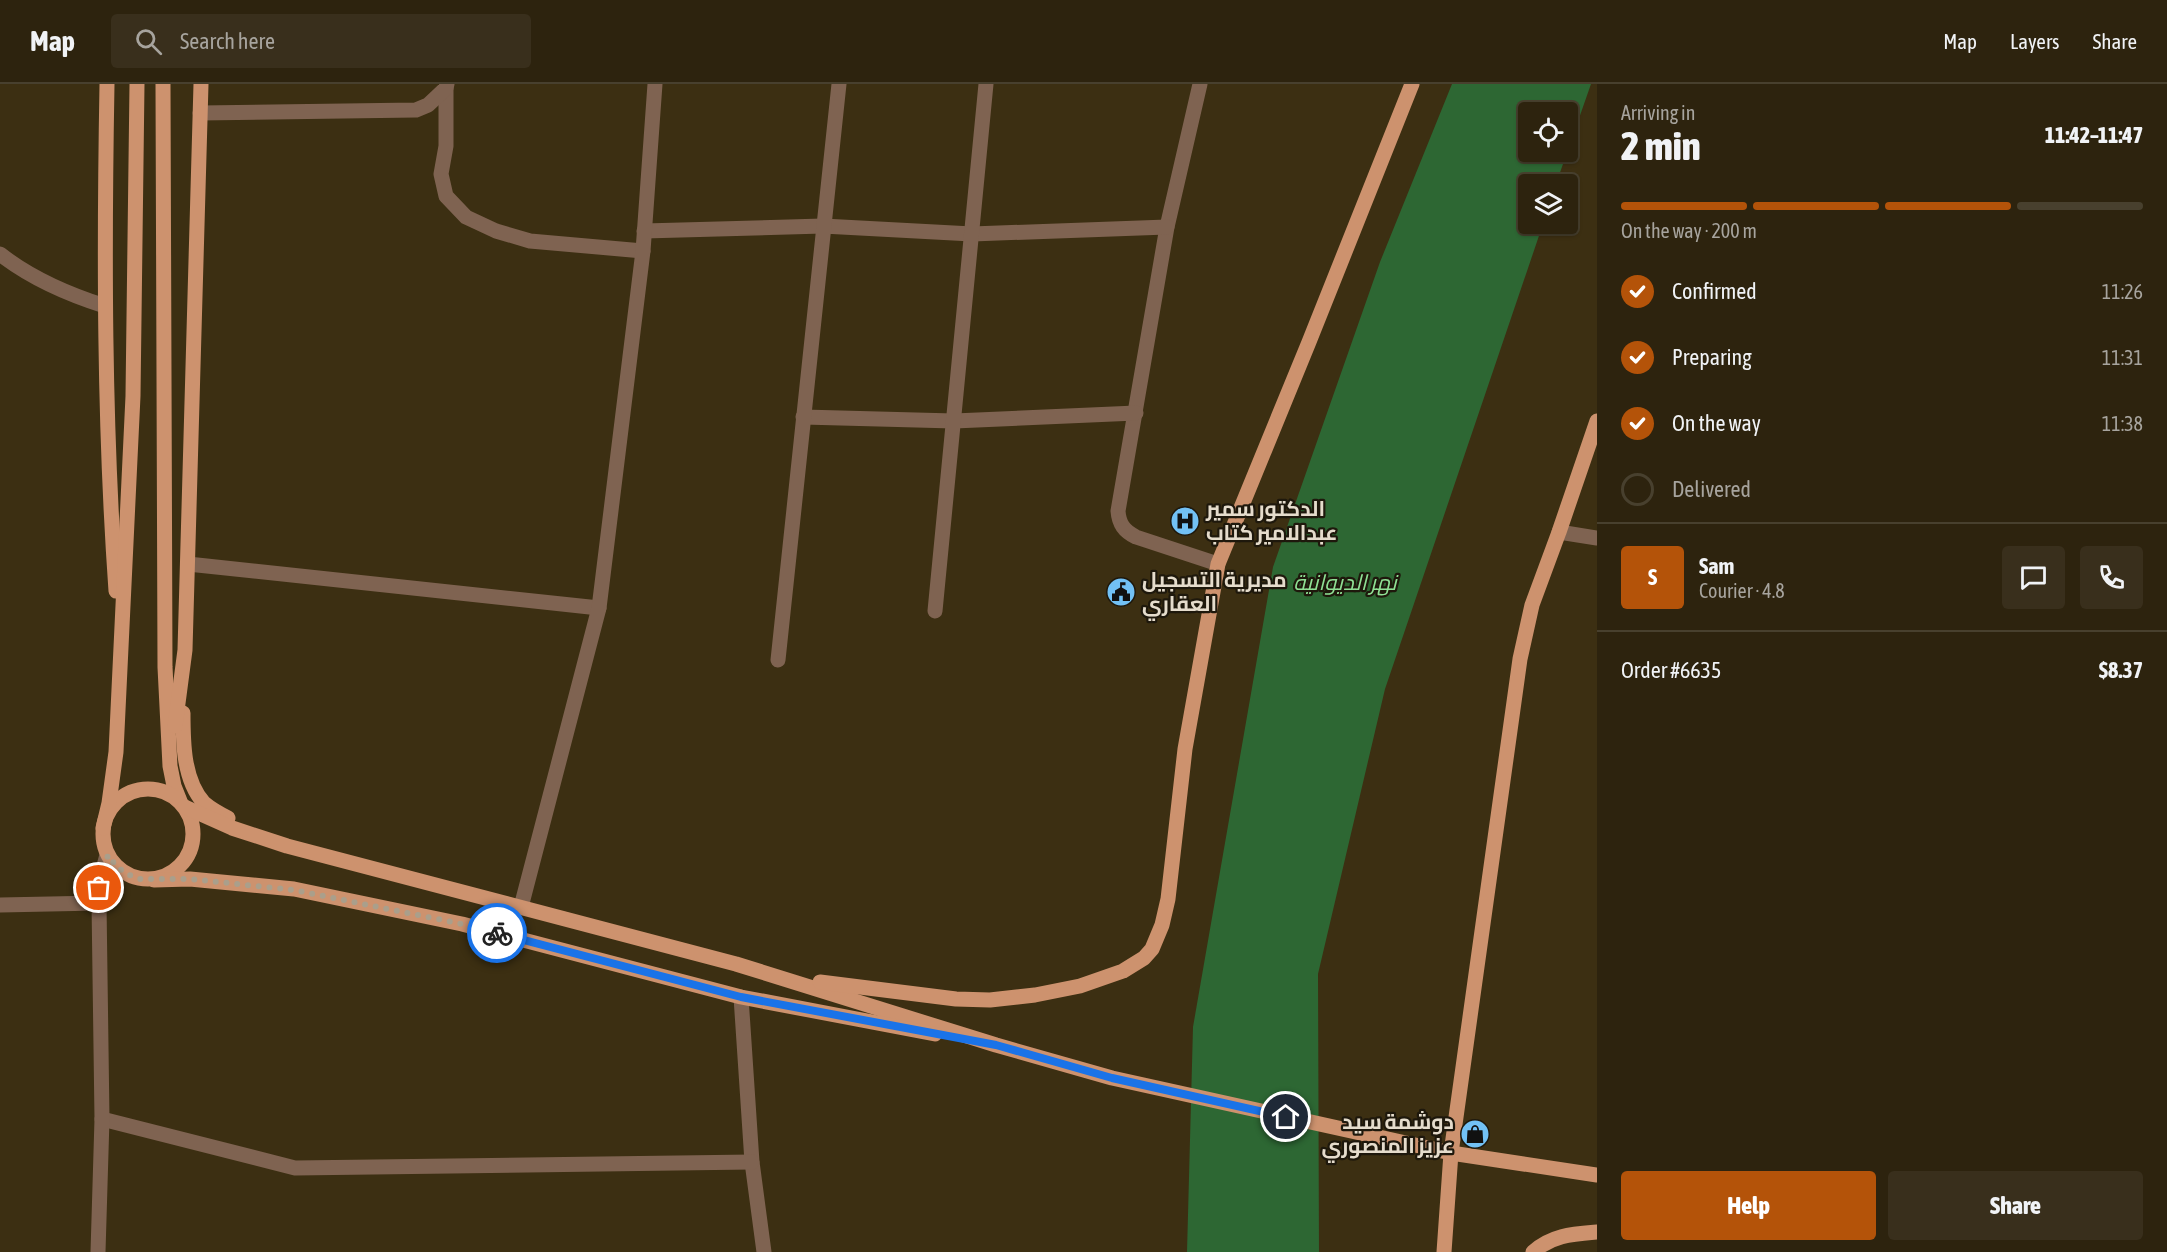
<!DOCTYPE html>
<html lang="en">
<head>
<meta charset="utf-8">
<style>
  :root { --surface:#2d230e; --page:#392f1c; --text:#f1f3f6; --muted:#a7a49e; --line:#48402e; --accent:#b45309 }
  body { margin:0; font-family:"Asap Condensed",Cairo,sans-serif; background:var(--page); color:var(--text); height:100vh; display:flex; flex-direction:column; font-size:22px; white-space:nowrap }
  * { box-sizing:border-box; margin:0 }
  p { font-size:20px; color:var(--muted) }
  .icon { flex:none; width:33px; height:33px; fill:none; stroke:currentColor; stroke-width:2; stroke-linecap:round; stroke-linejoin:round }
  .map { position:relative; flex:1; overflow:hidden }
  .panel { display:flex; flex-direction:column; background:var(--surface); width:570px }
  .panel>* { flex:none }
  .fabs { position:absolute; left:1518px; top:18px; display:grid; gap:12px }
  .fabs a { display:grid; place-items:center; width:60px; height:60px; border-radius:6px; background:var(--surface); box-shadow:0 2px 4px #0004,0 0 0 2px var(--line); font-size:30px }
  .pin { position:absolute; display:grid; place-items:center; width:51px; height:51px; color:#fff; margin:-26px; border:3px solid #fff; border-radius:50%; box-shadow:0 2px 6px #0007 }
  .courier { position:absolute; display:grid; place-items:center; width:60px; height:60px; margin:-30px; border:4px solid #1a73e8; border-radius:50%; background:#fff; color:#222; box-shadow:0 2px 8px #0007 }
  .overview em { font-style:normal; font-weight:800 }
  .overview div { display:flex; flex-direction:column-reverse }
  .overview { display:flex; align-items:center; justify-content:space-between; height:102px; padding:0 24px }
  h1 { font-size:39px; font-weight:800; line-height:45px }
  .bar { display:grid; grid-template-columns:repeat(4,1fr); gap:9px 6px; align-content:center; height:72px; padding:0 24px }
  .bar i { height:8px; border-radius:4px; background:var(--line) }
  .bar .selected { background:var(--accent) }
  .bar p { grid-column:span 4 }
  .line { display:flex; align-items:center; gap:15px; padding:0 24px; border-top:2px solid var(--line) }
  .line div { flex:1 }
  .round { display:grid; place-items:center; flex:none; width:63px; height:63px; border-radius:6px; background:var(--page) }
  ol { padding:0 24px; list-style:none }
  li { display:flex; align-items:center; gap:18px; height:66px }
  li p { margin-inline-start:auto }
  li .icon { padding:6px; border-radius:50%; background:var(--accent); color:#fff; stroke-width:4 }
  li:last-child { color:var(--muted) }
  li i { width:33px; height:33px; border:3px solid var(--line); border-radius:50% }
  .action { display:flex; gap:12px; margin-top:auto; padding:12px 24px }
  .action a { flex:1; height:69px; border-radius:6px; background:var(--accent); color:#fff; font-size:24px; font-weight:800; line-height:69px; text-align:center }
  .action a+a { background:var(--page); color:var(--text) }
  header { display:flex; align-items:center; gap:36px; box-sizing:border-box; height:84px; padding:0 30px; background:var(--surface); border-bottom:2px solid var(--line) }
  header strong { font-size:28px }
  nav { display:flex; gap:33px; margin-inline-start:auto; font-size:21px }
  .search { width:420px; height:54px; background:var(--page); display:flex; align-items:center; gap:15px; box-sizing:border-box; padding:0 21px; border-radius:6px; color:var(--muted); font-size:22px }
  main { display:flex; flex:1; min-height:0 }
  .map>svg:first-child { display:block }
  .water { fill:#2d6733; fill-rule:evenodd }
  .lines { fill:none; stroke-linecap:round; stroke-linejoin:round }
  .minor { stroke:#7f6351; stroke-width:15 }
  .major { stroke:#cd926e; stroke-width:15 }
  .done { stroke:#aa9f8b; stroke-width:6; stroke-dasharray:0 10.8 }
  .route { stroke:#1a73e8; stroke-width:8 }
  .labels { text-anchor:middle; stroke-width:4.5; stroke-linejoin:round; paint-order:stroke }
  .poi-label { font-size:21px; font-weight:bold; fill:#e5dccc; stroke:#1e180c; text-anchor:start }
  .water-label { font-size:22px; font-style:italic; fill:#8fe094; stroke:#1e180c }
</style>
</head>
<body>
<header>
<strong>Map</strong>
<div class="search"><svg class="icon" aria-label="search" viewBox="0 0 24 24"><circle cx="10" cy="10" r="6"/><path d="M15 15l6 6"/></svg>Search here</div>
<nav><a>Map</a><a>Layers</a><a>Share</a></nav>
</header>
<main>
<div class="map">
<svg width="1597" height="1168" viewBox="0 0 1597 1168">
  <rect width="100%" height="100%" fill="#3c2f12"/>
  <!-- water -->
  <path class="water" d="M1452,0H1591L1556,100H1528V140H1543L1385,605L1318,890L1319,1168H1187L1193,943L1273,483L1380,178ZM1528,28H1568V68H1528Z"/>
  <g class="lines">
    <!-- minor -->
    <g class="minor">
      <path d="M1200,0L1167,143L1118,427C1119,440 1124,447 1136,453L1218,480"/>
      <path d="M446,4V62L441,90L446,112L466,133L496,147L530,157L643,167"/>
      <path d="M200,29L416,26L428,21L446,4L447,0"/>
      <path d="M644,147L823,142L972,150L1167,143"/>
      <path d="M0,170C32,195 67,210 105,222"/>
      <path d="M803,333L954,337L1136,329"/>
      <path d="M1559,448L1597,454"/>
      <path d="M188,480L599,524"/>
      <path d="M935,527L986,0"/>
      <path d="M778,576L839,0"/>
      <path d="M0,821L99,819"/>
      <path d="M521,823L599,524L643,167L655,0"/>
      <path d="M741,913L752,1078L764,1168"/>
      <path d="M102,1035L295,1084L752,1078"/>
      <path d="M98,1168L102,1035L99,819L101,792L107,771"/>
    </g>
    <!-- major -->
    <g class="major">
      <path d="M107,0C104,169 104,338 116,507"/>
      <path d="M163,0L165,583L170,682L174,702L180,717"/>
      <path d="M183,629C183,657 183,696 204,719C211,725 220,730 228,734"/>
      <path d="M175,642L185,566L201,0"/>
      <circle cx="148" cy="750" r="45"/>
      <path d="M185,723L232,744L287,762L736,880L996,961L1112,994L1451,1069L1597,1091"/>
      <path d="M103,744L109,719L116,668L133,312L137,0"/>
      <path d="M154,796L190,795L294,805L462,840L741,913L935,950"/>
      <path d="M820,898L956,915L990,916L1035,911L1080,902L1123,887L1144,874L1152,865L1162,841L1168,815L1185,665L1218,480L1309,258L1412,0"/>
      <path d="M1444,1168L1451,1069L1520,575L1532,521L1559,448L1597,337"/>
      <path d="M1533,1168C1552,1151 1573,1150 1597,1148"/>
    </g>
  </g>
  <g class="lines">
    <!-- done -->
    <path class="done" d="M99,804L108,771L116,782L127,790L140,795H190L294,806L462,840L497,849"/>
    <!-- route -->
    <path class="route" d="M497,849L741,913L996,961L1112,994L1286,1033"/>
  </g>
  <!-- icons -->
  <defs>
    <g id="hospital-disc" transform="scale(1.5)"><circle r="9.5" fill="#72c1f5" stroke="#1e180c"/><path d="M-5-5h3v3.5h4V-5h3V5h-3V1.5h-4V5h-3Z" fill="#111"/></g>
    <g id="civic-disc" transform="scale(1.5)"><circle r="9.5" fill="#72c1f5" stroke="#1e180c"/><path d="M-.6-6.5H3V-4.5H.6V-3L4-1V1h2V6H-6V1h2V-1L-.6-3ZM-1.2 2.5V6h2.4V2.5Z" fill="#111"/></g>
    <g id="shop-disc" transform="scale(1.5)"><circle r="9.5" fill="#72c1f5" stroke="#1e180c"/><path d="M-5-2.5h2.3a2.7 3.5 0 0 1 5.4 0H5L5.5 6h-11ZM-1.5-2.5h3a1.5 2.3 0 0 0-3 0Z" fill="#111"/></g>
  </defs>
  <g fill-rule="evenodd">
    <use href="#hospital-disc" x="1185" y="437"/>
    <use href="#civic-disc" x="1121" y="508"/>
    <use href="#shop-disc" x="1475" y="1050"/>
  </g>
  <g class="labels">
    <!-- poi labels -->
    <g class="poi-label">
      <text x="1206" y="432">الدكتور سمير<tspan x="1206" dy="24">عبدالامير كتاب</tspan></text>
      <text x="1142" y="503">مديرية التسجيل<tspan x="1142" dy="24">العقاري</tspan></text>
      <text x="1454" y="1045" text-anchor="end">دوشمة سيد<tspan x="1454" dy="24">عزيز المنصوري</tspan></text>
    </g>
    <!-- water labels -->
    <g class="water-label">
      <text x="1345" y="506">نهر الديوانية</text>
    </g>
  </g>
</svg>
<div class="fabs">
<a><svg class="icon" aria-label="locate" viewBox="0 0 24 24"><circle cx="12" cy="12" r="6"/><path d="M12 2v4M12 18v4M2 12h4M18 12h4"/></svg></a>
<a><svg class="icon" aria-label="layers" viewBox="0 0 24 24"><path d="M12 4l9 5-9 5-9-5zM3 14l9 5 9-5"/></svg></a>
</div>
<div class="pin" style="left:99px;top:804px;background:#ea580c"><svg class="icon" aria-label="bag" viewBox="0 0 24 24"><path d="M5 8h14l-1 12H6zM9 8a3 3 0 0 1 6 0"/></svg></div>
<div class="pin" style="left:1286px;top:1033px;background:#1f2937"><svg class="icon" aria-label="home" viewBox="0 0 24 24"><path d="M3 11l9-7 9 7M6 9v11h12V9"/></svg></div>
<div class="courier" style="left:497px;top:849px"><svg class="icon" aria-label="bike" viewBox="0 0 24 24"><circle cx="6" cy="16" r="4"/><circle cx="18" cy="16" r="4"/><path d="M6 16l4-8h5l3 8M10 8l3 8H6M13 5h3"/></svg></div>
</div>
<section class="panel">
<div class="overview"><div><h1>2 min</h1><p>Arriving in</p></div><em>11:42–11:47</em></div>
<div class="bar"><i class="selected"></i><i class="selected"></i><i class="selected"></i><i></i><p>On the way · 200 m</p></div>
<ol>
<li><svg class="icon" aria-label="check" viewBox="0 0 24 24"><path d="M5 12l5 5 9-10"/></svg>Confirmed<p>11:26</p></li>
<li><svg class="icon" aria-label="check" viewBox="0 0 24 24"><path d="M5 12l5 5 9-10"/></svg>Preparing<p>11:31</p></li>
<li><svg class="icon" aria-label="check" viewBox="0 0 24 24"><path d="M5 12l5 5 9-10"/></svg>On the way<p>11:38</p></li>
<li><i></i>Delivered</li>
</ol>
<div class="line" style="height:108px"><b class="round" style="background:var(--accent);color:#fff">S</b><div><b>Sam</b><p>Courier · 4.8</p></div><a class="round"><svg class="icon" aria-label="chat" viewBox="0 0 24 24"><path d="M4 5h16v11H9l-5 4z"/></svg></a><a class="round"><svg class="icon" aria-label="phone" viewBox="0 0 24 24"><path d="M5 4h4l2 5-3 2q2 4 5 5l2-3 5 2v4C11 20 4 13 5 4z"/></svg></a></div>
<div class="line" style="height:78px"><div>Order #6635</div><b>$8.37</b></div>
<div class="action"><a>Help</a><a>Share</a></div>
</section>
</main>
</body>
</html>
